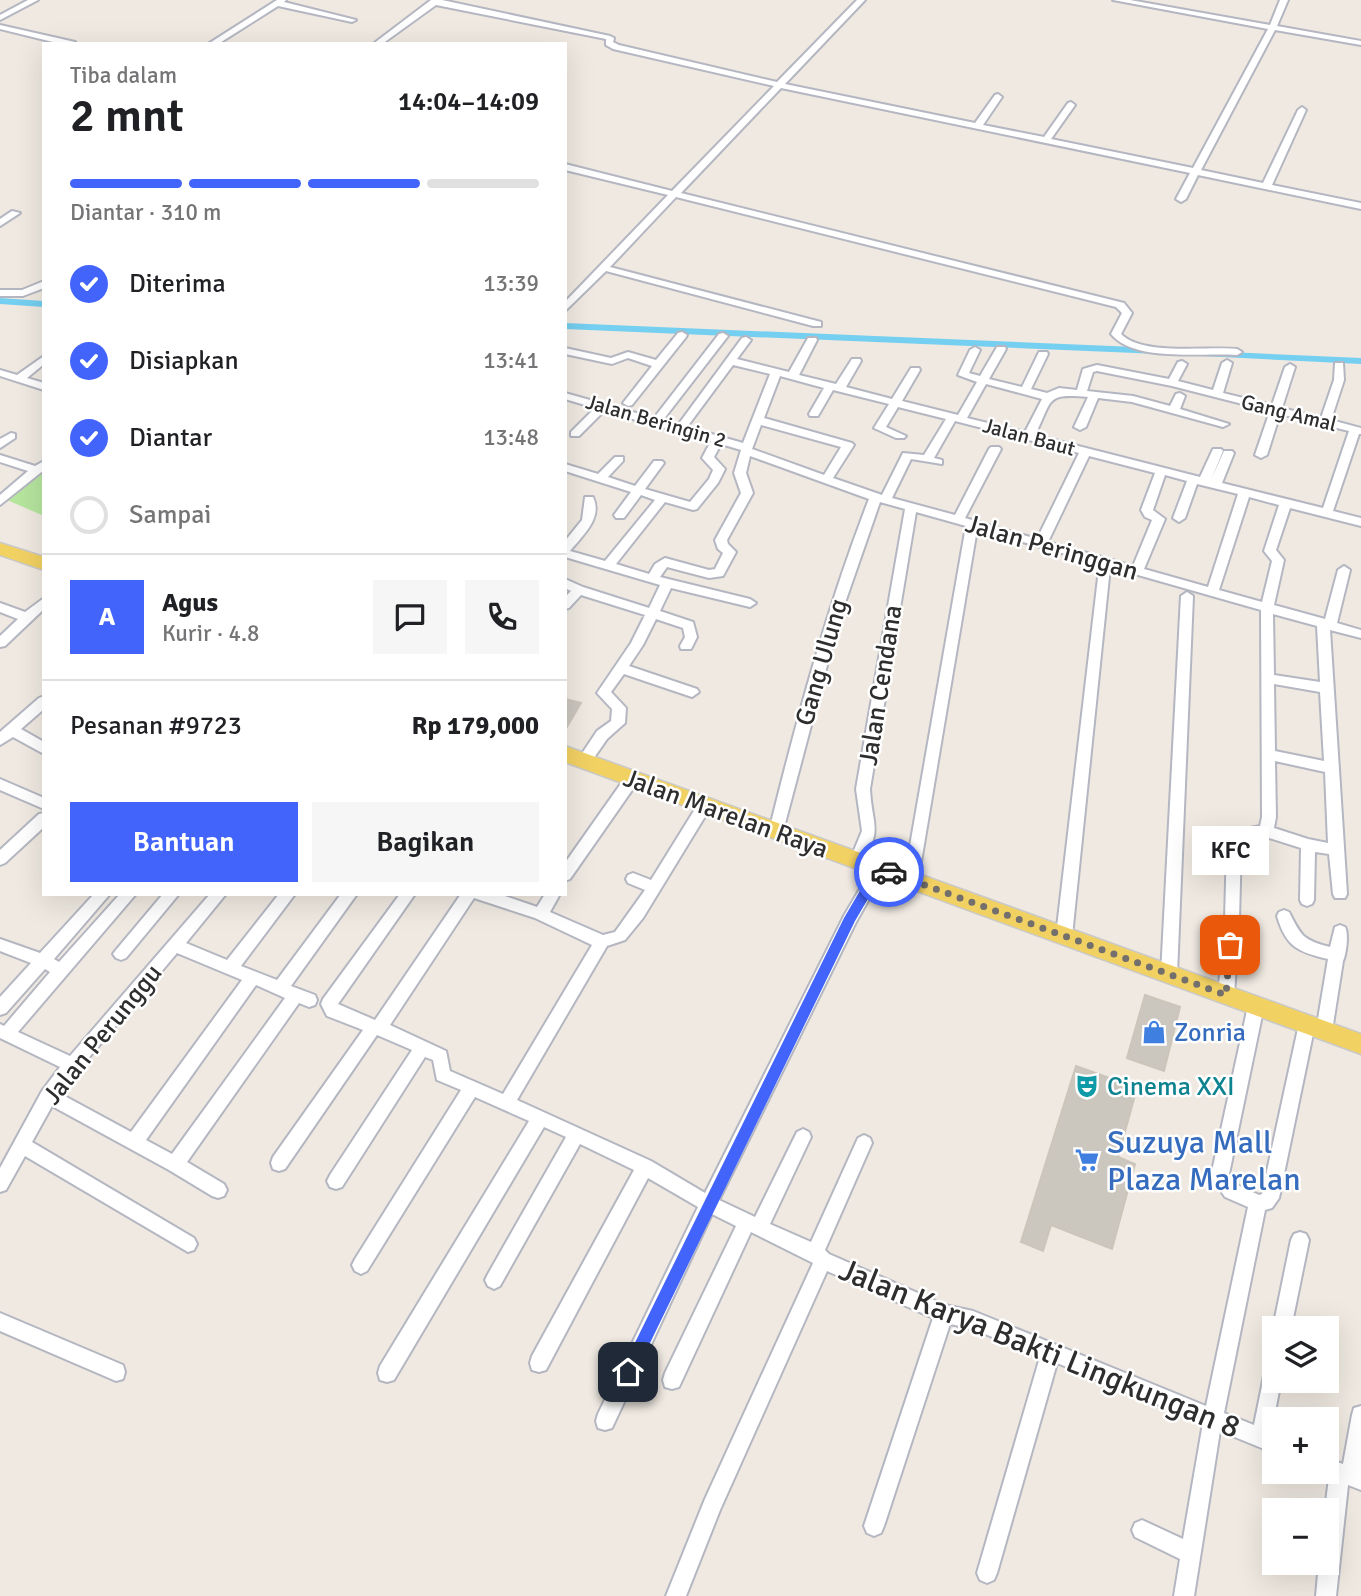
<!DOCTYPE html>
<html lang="id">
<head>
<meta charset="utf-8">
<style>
  :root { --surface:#fff; --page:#f6f6f6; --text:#202124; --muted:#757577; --line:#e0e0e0; --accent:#4264fb }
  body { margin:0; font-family:Signika,sans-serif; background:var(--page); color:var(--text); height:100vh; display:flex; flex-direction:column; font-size:26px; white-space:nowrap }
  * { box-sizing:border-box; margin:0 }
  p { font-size:23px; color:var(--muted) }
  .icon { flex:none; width:38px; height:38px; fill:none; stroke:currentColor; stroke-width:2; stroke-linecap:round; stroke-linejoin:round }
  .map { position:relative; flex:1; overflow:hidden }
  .drawer { position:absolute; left:42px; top:42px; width:525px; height:854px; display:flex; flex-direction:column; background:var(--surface); border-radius:0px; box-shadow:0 7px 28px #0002 }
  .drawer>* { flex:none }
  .buttons { position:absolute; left:1262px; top:1316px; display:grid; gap:14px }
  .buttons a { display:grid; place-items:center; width:77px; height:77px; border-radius:0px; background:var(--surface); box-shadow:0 7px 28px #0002; font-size:35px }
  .pin { position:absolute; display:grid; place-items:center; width:60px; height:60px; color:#fff; margin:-30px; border-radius:14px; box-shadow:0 4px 10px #0006 }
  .courier { position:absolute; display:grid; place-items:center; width:70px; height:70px; margin:-35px; border:5px solid #4264fb; border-radius:50%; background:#fff; color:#222; box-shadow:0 2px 9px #0007 }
  .bubble { position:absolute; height:49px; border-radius:0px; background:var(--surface); box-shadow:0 7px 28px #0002; font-size:23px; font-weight:600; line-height:49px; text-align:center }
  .headline em { font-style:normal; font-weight:600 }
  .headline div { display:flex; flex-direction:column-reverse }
  .headline { display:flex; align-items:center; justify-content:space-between; height:119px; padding:0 28px }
  h1 { font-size:46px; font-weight:600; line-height:52px }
  .bar { display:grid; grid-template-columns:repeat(4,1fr); gap:10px 7px; align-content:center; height:84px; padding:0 28px }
  .bar i { height:9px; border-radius:5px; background:var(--line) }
  .bar .active { background:var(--accent) }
  .bar p { grid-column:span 4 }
  .line { display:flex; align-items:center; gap:18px; padding:0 28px; border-top:2px solid var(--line) }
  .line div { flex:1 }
  .round { display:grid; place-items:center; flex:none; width:74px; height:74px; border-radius:0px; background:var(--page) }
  ol { padding:0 28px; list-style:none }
  li { display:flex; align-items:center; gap:21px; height:77px }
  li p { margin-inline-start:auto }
  li .icon { padding:7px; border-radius:50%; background:var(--accent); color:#fff; stroke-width:4 }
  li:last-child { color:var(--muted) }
  li i { width:38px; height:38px; border:4px solid var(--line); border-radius:50% }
  .cta { display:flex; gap:14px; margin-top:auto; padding:14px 28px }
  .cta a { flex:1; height:80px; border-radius:0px; background:var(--accent); color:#fff; font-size:28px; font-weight:600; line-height:80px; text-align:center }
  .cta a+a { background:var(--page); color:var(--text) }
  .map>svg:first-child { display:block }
  .green { fill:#b6e59e }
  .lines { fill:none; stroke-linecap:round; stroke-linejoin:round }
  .canal { fill:#75cff0; fill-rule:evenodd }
  .building { fill:#cbc7bf; stroke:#cbc5ba; stroke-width:2 }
  .street-casing { stroke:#b4b7c1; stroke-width:4 }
  .primary-casing { stroke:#c9c9c9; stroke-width:3 }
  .street { fill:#fff; fill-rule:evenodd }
  .primary { fill:#f2d163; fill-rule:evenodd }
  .route { fill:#4264fb }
  .done { stroke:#726f6d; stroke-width:7; stroke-dasharray:0 12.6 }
  .labels { text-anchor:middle; stroke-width:5; stroke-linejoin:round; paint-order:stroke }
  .far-street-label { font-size:21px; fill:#2e2e2e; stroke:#fff }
  .street-label { font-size:26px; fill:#2e2e2e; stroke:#fff }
  .shop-label { font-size:26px; fill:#366cbe; stroke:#fff; text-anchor:start }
  .culture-label { font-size:26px; fill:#0d838f; stroke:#fff; text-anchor:start }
  .near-shop-label { font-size:32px; fill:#366cbe; stroke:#fff; text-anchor:start }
  .near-street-label { font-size:32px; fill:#2e2e2e; stroke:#fff }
</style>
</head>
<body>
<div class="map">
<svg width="1361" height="1596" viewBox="0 0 1361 1596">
  <rect width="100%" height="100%" fill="#efe9e1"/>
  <!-- green -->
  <path class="green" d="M44,469V516L7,500Z"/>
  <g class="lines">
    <!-- canal -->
    <g class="canal">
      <path d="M0,298L44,301V307L0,304Z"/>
      <path d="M565,323L1159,348L1164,351L1159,354L565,329Z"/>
      <path d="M1205,351L1361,358V364L1202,356L1200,354Z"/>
    </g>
  </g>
  <!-- building -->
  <g class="building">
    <path d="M565,699L581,703L565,730Z"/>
    <path d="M1145,995L1180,1007L1164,1071L1127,1058Z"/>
    <path d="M1076,1066L1137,1088L1118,1157L1135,1164L1112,1249L1051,1225L1043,1251L1021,1242Z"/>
  </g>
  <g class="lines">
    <!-- street casing -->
    <g class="street-casing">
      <g id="street">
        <path d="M28,0H38L0,20V15Z"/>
        <path d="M277,0H286L284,2L356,20L352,22L278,6L218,44H208Z"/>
        <path d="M431,0H442L610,36L614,38L613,42L619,45L777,82L857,0H865L785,84L975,123L995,95L998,94L1002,97L983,125L1044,137L1068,103L1071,102L1075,105L1051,139L1193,168L1268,29L1113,0H1130L1270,25L1280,0H1288L1277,26L1361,41V45L1275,30L1201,170L1263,183L1298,110L1302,107L1306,110L1272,185L1361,203V209L1198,175L1186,199L1181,202L1176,199L1190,173L781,88L681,193L1124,303L1132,313L1121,334C1142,356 1207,346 1237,349L1242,352L1237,355C1202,352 1135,363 1111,334L1122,313L1116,307L676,197L610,267L821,322V326H813L606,271L565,311V302L668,195L565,170V164L672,191L774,86L613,49L606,45V39L436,5L382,44H373Z"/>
        <path d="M0,25L75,42L76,44H61L0,29Z"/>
        <path d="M12,211L20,213L0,226V219Z"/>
        <path d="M44,281V288L23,296H0V290H22Z"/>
        <path d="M682,332L687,335L686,337L632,405L628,406L623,403L652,366L628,358L612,364L565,354V348L611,358L628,352L656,360L678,333Z"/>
        <path d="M723,333L728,336L663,420L678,425L742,338L746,337L751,340L737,359L789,372L808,338H816L817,340L799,375L836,384L852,359H860L861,361L846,387L892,399L911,368H919L920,370L902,401L958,415L977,382L958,375L970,350L975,347L980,350L969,373L980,376L997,347H1005L1006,349L989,379L1022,387L1039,352H1047L1048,354L1031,389L1047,393L1059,388L1077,390L1083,369L1097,365L1169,379L1178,362L1182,361L1187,364L1178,381L1213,390L1222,363L1227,360L1232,363L1223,393L1272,405L1285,367L1290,364L1295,367L1282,408L1321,418L1334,380L1335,363H1343L1344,380L1331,420L1361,428V434H1359L1333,511L1361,518V526L1290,508L1276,550L1284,560L1274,605L1325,619L1338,570L1344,566L1350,570L1337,623L1361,630V638L1330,630L1347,894L1345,898H1335L1333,894L1329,854L1315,852L1314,900L1312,904L1307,906L1302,904L1300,900L1301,848L1266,837L1244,840L1241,844L1239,920L1234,995L1232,1000L1226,1002L1220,1000L1218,995L1225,920L1227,842L1235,831L1260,826L1262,817L1261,610L1110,567L1072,936L1069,940L1064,942L1059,940L1056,936L1099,569L1104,565L977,529L918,880L916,884H906L904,880L966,526L916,512L870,789C872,827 883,827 862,864H852L850,860L862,831L856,789L905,509L880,502L839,620L783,831L781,835H771L769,831C797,718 827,607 869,499L750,456L746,473L753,493L727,540L728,544L736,552L723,576L709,578L667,567L660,577L750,599L756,603L750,607L671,588L660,611L693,622L697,637L691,649H681L680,646L685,637L683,628L656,619L643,645L629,666L697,689L699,692L692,697L624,674L611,692L626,708L625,723L607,739L589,765H579L577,761L597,731L611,721L612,709L597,693L631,643L645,615L581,595L569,608L565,609V597L571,591L565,588V579L583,587L649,608L660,585L565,557V541L582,520L585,497H593C603,518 583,535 570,551L605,561L655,500L641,495L624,518H616L614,515L631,492L565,471V464L598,474L615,457H623V461L608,477L635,486L654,461H662L664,463L645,489L690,502L709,479L713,470L702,458L711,441L604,411L579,436H571V432L595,408L565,399V393L654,418L719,334ZM733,365L770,374L743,443L687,427ZM1097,371L1172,386L1270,411L1255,455L1261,458L1267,455L1280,414L1349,431L1323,508L1222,483L1234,453L1232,451H1224L1211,480L1223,451L1221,449H1213L1200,477L1035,435C1053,399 1045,393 1088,397L1074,427L1080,430L1086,427L1098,398L1132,402L1223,427L1229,424L1180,409L1185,396L1180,393L1176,394L1170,406L1133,396L1087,391L1093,372ZM780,376L824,388L809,414L810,416H818L833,390L889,404L874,428L896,438H904L906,436L886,427L898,407L946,419L924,455L903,453L882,495L833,478L854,445L852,443L764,418ZM986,384L1042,399L1025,432L967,418ZM955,421L1079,453L1037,539L965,518L1001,449L999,447H991L989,449L955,515L892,498L911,459L942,464V460L934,458ZM761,425L841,447L824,475L752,449ZM721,444L741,450L734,473L741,493L715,540L718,549L723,553L715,569L709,570L665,558L655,564L649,574L616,564L665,502L693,510L697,509L718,483L725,469L714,457ZM1089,456L1155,473L1141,510L1145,517L1152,520L1133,566L1048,542ZM1165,475L1187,481L1173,518L1179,522L1185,518L1197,484L1238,494L1208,587L1144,569L1165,519L1153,510ZM1249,497L1279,505L1264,551L1272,561L1262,602L1219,590ZM1273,614L1317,626L1320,682L1274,675ZM1274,684L1320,692L1324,761L1275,751ZM1275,761L1325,772L1328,843L1308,839L1274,828L1276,817Z"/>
        <path d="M44,356V364L27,378L44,383V390L0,376V370L17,375Z"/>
        <path d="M11,433L15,434V438L0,448V439Z"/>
        <path d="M0,455L35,466L44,461V470L0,505V495L28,471L0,462Z"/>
        <path d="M1187,592L1193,596L1177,974L1174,979L1169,980L1164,979L1161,974L1181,596Z"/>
        <path d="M44,598V609L5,646L0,647V636L18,619L0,612V603L25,612Z"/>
        <path d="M44,696V709L21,729L44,742V754L13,737L0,745V732L39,698Z"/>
        <path d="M632,774L639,779L637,783L570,879L565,881V863L627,775Z"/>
        <path d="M0,779L44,798V809L0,790Z"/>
        <path d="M705,800L710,801L712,805L643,918L625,940L607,946L517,1100L651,1161L705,1193L845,914L874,865H884L886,869L856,922L719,1200L755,1217L797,1132L803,1129L809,1132L811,1137L770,1224L811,1242L858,1138L864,1135L870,1138L872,1143L825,1250L829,1254L945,1305L973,1311L1206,1406L1248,1207L1225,1197L1211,1176L1248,1006L1250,1001L1256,999L1262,1001L1264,1006L1229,1174L1237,1185L1259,1195L1262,1194L1299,1024L1301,1019L1307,1017L1313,1019L1315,1024L1279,1198L1272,1208L1265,1210L1224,1413L1254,1425L1265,1371L1267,1364L1274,1362V1381H1281L1271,1432L1274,1433V1453L1220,1431L1194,1596H1174L1180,1559L1135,1537L1132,1530L1135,1523L1142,1520L1183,1539L1203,1423L1057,1363L997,1573L994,1580L987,1583L980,1580L977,1573L1040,1357L973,1329L950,1324L884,1526L881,1533L874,1536L867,1533L864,1526L933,1318L827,1271L720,1510L686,1596H666L705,1499L813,1263L751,1232L679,1387L672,1389L665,1387L663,1380L665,1373L736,1226L712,1214L612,1428L605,1430L598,1428L596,1421L598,1414L698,1207L648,1178L546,1370L539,1372L532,1370L530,1363L532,1356L634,1170L580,1144L500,1286L494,1289L488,1286L485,1280L488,1274L566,1137L544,1127L394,1380L387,1382L380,1380L378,1373L380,1366L529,1121L475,1097L367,1271L361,1274L355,1271L352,1265L355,1259L461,1090L437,1080L433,1060L425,1057L342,1187L336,1189L330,1187L327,1181L330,1175L412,1050L377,1035L285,1169L279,1171L273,1169L271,1163L273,1157L363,1030L327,1016L321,1004L323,999L400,894H415L338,1004L375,1020L461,894H499L537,907L545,894H560L550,912L603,935L615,932L645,890L628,883L626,879L628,875L633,873L651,880L700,801ZM474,898L535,918L592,945L503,1094L450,1071L446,1051L390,1025Z"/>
        <path d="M44,813V827L5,863L0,865V850L39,814Z"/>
        <path d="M94,894H110L54,959L59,962L120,894H136L18,1032L70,1056L210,894H226L186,943L227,960L279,894H295L241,966L277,980L341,894H357L291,986L315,995L317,1000L315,1005L309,1007L299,1003L187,1162L224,1184L227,1190L224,1196L218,1198L212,1196L169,1170L52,1106L32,1142L194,1238L197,1244L194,1250L188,1252L25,1156L6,1190L0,1192V1168L42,1091L60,1067L0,1038V1024L4,1026L50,972L45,969L6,1013L0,1015V997L31,963L0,951V939L40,953ZM177,953L242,980L131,1132L59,1093ZM256,985L285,998L172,1154L146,1140Z"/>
        <path d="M163,894H179L126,958L121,960L116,958L113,954L116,950Z"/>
        <path d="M1284,910L1289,912C1301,936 1303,940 1330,947L1335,927L1340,925L1345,927C1349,934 1346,955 1343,961L1332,1031L1330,1036L1324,1038L1318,1036L1316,1031L1328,959C1298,952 1286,947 1277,916L1279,912Z"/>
        <path d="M1300,1232L1306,1234L1309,1240L1291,1328H1274V1331L1273,1328L1291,1240L1294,1234Z"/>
        <path d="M0,1313L123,1365L125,1372L123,1379L116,1381L0,1331Z"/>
        <path d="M1361,1406V1490L1348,1485L1336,1596H1316L1319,1563H1326L1325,1510L1329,1478L1318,1472H1326V1458L1343,1464L1352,1415L1354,1408Z"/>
      </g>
    </g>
    <!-- primary casing -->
    <g class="primary-casing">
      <g id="primary">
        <path d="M0,543L44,557V570L0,555Z"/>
        <path d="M565,746L1361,1034V1054L565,762Z"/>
      </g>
    </g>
    <!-- street -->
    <use href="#street" class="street"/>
    <!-- primary -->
    <use href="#primary" class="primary"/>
  </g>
  <!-- route -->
  <path class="route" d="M879,864L893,869L895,872L889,877L882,875L855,921L633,1378L628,1380L623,1378L620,1372L623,1367L844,918L875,865Z"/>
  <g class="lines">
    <!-- done -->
    <path class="done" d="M889,872L1226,995L1230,945"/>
  </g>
  <!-- icons -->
  <defs>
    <g id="shop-bare" transform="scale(1.89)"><path d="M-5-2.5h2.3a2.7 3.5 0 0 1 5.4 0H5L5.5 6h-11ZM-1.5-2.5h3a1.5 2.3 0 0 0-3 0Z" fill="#3f7fe0" stroke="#fff" stroke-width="2.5" paint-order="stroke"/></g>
    <g id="theatre-bare" transform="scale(1.89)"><path d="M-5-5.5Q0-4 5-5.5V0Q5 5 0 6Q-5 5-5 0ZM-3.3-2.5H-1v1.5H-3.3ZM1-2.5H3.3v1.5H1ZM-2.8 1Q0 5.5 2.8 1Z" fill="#0f9aa8" stroke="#fff" stroke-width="2.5" paint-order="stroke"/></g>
    <g id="supermarket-bare" transform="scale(1.89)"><path d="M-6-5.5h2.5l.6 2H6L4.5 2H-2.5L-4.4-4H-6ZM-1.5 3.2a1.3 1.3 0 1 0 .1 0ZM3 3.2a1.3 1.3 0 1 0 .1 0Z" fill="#3f7fe0" stroke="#fff" stroke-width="2.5" paint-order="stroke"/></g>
  </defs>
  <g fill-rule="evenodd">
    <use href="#shop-bare" x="1154" y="1032"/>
    <use href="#theatre-bare" x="1087" y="1086"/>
    <use href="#supermarket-bare" x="1087" y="1160"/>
  </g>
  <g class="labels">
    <!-- far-street labels -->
    <g class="far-street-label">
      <text transform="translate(1289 413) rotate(14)" y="7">Gang Amal</text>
      <text transform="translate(656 421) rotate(16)" y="7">Jalan Beringin 2</text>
      <text transform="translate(1029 437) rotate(15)" y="7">Jalan Baut</text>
    </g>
    <!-- street labels -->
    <g class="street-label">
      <text transform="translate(1052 547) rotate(16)" y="9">Jalan Peringgan</text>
      <text transform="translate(821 662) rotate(-74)" y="9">Gang Ulung</text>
      <text transform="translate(880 685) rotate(-81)" y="9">Jalan Cendana</text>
      <text transform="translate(726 813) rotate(20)" y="9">Jalan Marelan Raya</text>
      <text transform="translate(102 1034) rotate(-51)" y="9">Jalan Perunggu</text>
    </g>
    <!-- shop labels -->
    <g class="shop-label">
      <text x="1174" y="1041">Zonria</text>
    </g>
    <!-- culture labels -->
    <g class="culture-label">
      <text x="1107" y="1095">Cinema XXI</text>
    </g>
    <!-- near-shop labels -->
    <g class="near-shop-label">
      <text x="1107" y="1153">Suzuya Mall<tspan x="1107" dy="37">Plaza Marelan</tspan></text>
    </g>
    <!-- near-street labels -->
    <g class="near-street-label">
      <text transform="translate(1040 1348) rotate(22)" y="11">Jalan Karya Bakti Lingkungan 8</text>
    </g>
  </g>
</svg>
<div class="buttons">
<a><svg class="icon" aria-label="layers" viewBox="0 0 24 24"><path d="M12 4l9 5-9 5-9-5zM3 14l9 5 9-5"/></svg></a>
<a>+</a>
<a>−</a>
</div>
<div class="pin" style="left:1230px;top:945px;background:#ea580c"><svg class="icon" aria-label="bag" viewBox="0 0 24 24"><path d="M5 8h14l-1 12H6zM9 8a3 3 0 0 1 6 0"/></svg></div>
<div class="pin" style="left:628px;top:1372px;background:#1f2937"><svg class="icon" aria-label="home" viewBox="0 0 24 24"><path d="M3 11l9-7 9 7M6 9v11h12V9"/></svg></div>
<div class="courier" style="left:889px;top:872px"><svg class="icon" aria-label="car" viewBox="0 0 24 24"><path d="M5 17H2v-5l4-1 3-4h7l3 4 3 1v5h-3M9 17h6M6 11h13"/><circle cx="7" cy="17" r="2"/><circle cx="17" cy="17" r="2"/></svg></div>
<div class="bubble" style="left:1192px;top:826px;width:77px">KFC</div>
<section class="drawer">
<div class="headline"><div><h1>2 mnt</h1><p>Tiba dalam</p></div><em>14:04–14:09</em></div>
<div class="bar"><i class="active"></i><i class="active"></i><i class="active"></i><i></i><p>Diantar · 310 m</p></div>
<ol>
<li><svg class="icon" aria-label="check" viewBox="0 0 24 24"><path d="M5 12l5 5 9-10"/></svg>Diterima<p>13:39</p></li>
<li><svg class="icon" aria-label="check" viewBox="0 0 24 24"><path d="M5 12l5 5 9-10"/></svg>Disiapkan<p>13:41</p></li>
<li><svg class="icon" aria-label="check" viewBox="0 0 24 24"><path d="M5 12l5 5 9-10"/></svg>Diantar<p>13:48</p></li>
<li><i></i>Sampai</li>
</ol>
<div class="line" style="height:126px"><b class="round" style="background:var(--accent);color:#fff">A</b><div><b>Agus</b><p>Kurir · 4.8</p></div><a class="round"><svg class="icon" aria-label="chat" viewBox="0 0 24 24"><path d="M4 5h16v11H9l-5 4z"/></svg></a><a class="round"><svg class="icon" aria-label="phone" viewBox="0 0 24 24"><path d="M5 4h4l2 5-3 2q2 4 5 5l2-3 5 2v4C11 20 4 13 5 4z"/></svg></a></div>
<div class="line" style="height:91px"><div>Pesanan #9723</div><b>Rp 179,000</b></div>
<div class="cta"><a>Bantuan</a><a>Bagikan</a></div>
</section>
</div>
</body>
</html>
